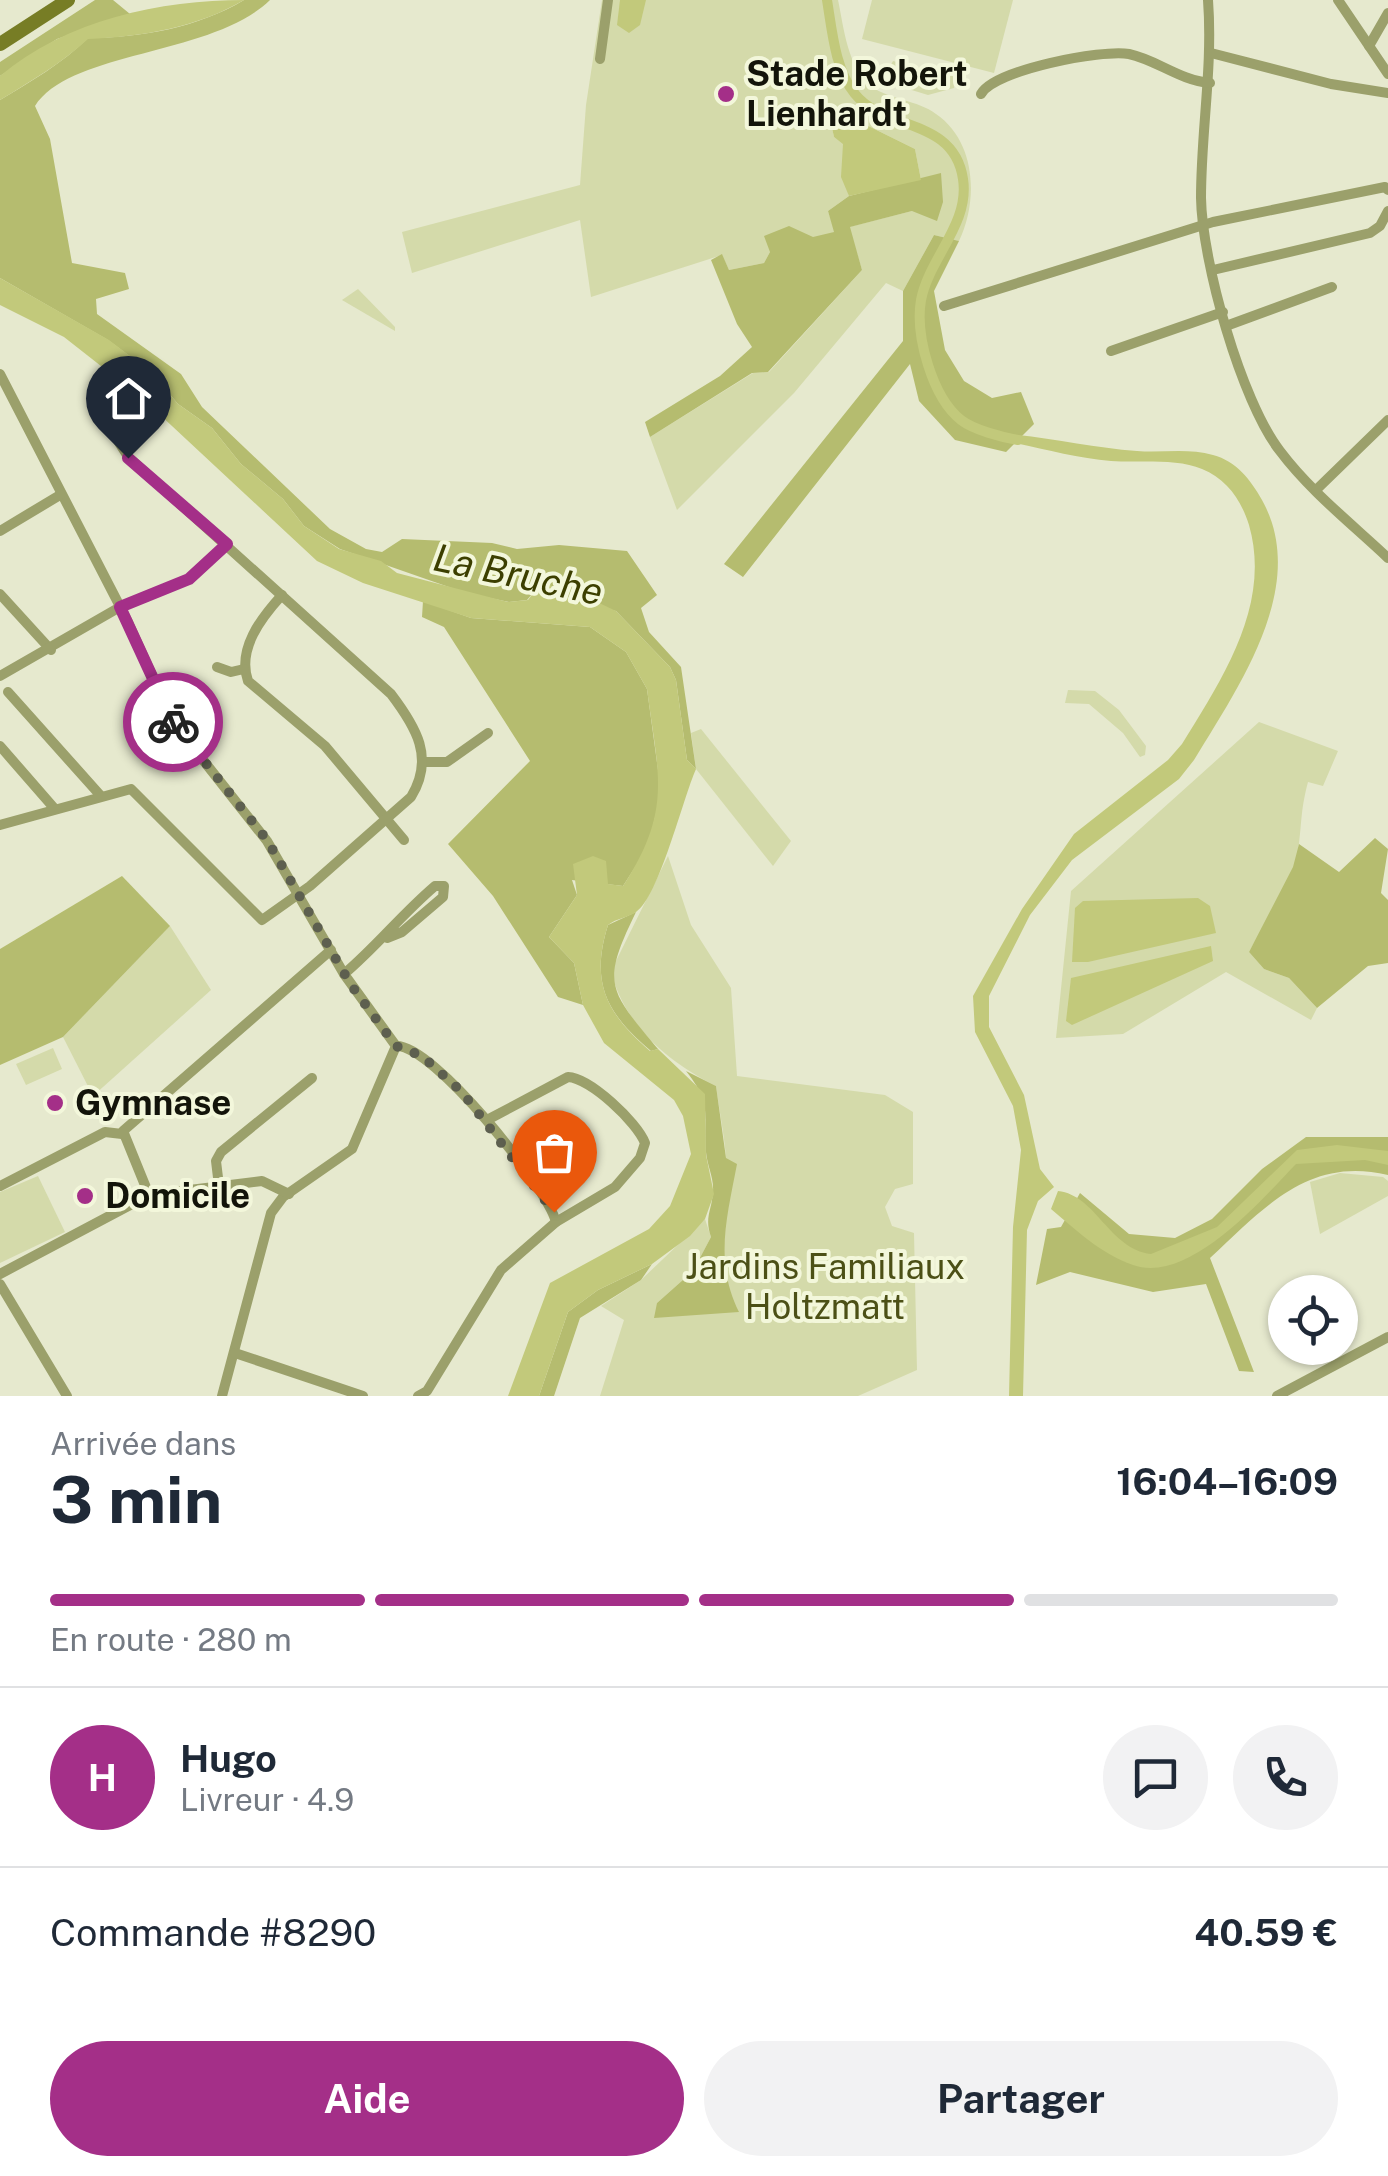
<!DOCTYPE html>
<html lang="fr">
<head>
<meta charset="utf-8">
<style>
  :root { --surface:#fff; --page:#f2f2f3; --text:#1f2937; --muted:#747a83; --line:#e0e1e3; --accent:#a42f88 }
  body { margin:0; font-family:"Public Sans",sans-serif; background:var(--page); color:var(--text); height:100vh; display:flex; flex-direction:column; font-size:38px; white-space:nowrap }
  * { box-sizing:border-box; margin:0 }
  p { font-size:32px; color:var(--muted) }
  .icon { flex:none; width:55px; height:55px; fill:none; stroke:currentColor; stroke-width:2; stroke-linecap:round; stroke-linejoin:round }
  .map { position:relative; height:1396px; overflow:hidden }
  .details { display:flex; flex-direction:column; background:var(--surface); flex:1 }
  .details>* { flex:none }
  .tools { position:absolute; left:1268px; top:1275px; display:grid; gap:20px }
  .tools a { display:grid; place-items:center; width:90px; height:90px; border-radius:50%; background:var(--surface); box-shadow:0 2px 8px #0004; font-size:50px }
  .pin { position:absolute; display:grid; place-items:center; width:85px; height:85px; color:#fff; margin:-102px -42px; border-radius:50% 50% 50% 0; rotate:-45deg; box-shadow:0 0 10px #0007 }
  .pin .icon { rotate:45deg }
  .courier { position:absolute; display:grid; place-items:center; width:100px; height:100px; margin:-50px; border:8px solid #a42f88; border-radius:50%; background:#fff; color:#222; box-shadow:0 2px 12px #0007 }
  .head em { font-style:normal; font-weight:700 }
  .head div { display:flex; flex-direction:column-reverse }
  .head { display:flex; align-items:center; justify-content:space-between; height:170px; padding:0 50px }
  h1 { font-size:65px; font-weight:700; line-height:75px }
  .bar { display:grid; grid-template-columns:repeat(4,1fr); gap:15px 10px; align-content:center; height:120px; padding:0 50px }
  .bar i { height:12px; border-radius:8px; background:var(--line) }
  .bar .current { background:var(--accent) }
  .bar p { grid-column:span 4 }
  .line { display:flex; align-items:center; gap:25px; padding:0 50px; border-top:2px solid var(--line) }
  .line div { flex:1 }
  .round { display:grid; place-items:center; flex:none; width:105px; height:105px; border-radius:52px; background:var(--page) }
  .action { display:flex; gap:20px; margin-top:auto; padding:20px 50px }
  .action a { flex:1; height:115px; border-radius:60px; background:var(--accent); color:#fff; font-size:40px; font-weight:700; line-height:115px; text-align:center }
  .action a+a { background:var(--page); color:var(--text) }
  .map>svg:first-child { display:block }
  .green { fill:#d4daaa }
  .forest { fill:#b5bc6f }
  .water { fill:#c2c97b }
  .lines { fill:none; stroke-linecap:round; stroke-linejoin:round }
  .canal { stroke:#c2c97b; stroke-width:10 }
  .minor { stroke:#9ba06b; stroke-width:10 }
  .secondary { stroke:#777d25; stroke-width:14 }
  .done { stroke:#5d5f4f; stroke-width:10; stroke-dasharray:0 18 }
  .route { stroke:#a42f88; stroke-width:12 }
  .poi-dot { fill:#a42f88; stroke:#f3f7db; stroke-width:4 }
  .labels { text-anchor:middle; stroke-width:8; stroke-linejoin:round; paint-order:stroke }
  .poi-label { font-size:35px; font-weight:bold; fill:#13140a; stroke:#f3f7db; text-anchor:start }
  .park-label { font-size:35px; fill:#4c5016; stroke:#f3f7db }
  .water-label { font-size:38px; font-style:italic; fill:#3c3f00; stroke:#f3f7db }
</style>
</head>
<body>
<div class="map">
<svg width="1388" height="1396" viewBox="0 0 1388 1396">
  <rect width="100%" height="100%" fill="#e6e9ce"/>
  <!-- green -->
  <g class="green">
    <path d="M602,0H838C844,28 847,66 871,86C889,100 918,100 936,114C977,142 978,202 959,241L934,235L903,291L886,283L794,393L677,510L650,437L753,373L769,372L862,270L849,227L912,211L941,174L921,180L915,149L838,111L830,119L834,137L843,143L849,196L828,211L835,232L770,252L764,263L729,270L722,255L591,297L580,220L412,273L402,232L580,185L586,105Z"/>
    <path d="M872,0H1013L994,73L862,39Z"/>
    <path d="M893,61L956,77L954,88L928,95L882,81Z"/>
    <path d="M358,289L395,327V331L342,300Z"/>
    <path d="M1068,690L1095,691L1119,710L1146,746L1145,755L1140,757L1123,733L1089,704L1065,703Z"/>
    <path d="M1259,722L1338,751L1323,786L1308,782C1301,809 1302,818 1299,844C1296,880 1266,921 1249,952L1264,969L1289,978L1317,1008L1311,1020L1226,972L1123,1034L1056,1038L1071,891Z"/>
    <path d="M701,729L791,841L773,866L696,769L691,733Z"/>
    <path d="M668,856L691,925L731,988L737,1076L885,1095L913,1112V1184L895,1189L885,1207L892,1226L914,1233L917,1370L858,1396H600L624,1320L601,1306L641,1280L705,1219L711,1237L693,1271L657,1303L738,1312C713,1261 729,1211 726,1157C724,1133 719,1109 716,1086C668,1062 624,1025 611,971Z"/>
    <path d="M170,926L211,990L93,1096L63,1037Z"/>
    <path d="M53,1048L62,1069L26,1085L16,1064Z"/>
    <path d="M1340,1173L1383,1177L1388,1181V1196L1320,1234L1310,1182Z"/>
    <path d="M38,1176L65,1232L0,1263V1192Z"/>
  </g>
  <!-- forest -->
  <g class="forest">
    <path d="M95,0H113L130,14L57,39L0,76V62Z"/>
    <path d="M244,0H270C213,56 71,50 35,106L50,139L72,263L125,273L129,289L96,299L97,314L181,374L202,407L330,529L366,549L382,552L402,539L492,543L517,549L559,545L627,551L657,595L641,608L649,632L681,667L696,769L687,760L676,680L670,667L616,611L578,604L543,581L527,600L509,602L466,593L340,549L304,526L283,499L241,464L212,428L178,404L151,372L108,340L0,278V100C30,82 63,63 88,38C141,38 199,27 244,0Z"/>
    <path d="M941,173L943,202L937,221L912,211L850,227L862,270L768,372L752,373L650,437L645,422L720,376L752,347L737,324L711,260L722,254L729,270L764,263L770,252L764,236L789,226L813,237L834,232L828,211L849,196Z"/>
    <path d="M934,235L959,241L934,291L945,350L964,381L992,398L1021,392L1034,424L1006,452L955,440L919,401L910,364L743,577L724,564L903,341V291Z"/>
    <path d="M423,601L471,618L590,627L626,652L647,689L661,792L648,847L623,886L572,880L577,895L549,937L574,963L583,1005L558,997L493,896L448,844L530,761L444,627L422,617Z"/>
    <path d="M1375,838L1388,849L1381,893L1388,900V963L1368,966L1317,1008L1289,978L1264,969L1249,952L1293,867L1299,844L1339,872Z"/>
    <path d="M122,876L170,926L63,1037L0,1065V949Z"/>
    <path d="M636,912C601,984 608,989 658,1049L651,1051C606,1013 590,983 608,925Z"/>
    <path d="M686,1071L716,1086L726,1158L737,1164C727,1217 714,1262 739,1312L654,1318L657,1303L693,1271L711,1237C704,1217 712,1211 713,1191C714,1178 707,1165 706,1152C703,1112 713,1105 686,1071Z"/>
    <path d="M1306,1137H1388V1175C1308,1156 1264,1208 1210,1258L1254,1372L1239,1371L1206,1284L1153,1292L1070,1272L1036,1285L1047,1229L1061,1227L1080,1193L1129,1234L1175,1238L1212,1219L1262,1169Z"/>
    <path d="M652,1264L641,1280L580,1318L554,1396H539L568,1312L598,1290Z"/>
  </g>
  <!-- water -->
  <g class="water">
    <path d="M244,0C199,27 141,37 88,39C63,62 30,82 0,100V76C66,20 161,0 244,0Z"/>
    <path d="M620,0H646L640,25L629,33L617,25Z"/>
    <path d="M838,111L915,149L921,180L849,196L841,177L843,144L834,137L830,119Z"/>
    <path d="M0,278L109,340L151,372L178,404L212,428L241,464L283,499L304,526L339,549L381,561L397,573L508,602L528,600L543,580L577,604L593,600L616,611L670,667L676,680L687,760L696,769C683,798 659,897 636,912C627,918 617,918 608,925C590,982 606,1013 650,1051L658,1049L705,1094L706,1155L714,1194L705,1219L690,1236L652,1264L598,1290L568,1312L539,1396H508L550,1283L649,1229L670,1206L691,1154L683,1116L674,1100L604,1043L583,1005L574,963L549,937L577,895L573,864L593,856L606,861L608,884L623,886C673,809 658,775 647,689L626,652L590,627L471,618L363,583L317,561L143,399L64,337L0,305Z"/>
    <path d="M1008,434C1052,438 1094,448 1137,451C1162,453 1189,448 1213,455C1236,461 1251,480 1262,500C1310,586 1238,687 1194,760L1179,779L1072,860L1030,915L989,996V1027L1024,1095L1040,1169L1054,1187L1038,1201L1027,1230L1023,1396H1009L1013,1227L1021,1150L1013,1106L975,1032L973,996L1022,909L1074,834L1168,760L1182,744C1222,679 1272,605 1249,525C1241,500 1227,479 1202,469C1176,458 1139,463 1111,461C1076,458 1040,448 1005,441Z"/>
    <path d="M1198,898L1210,906L1216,933L1088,962H1072L1075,908L1083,901Z"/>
    <path d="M1211,946L1213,961L1072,1025L1066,1021L1071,978Z"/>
    <path d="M1337,1145L1388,1151V1165L1365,1160L1296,1164C1263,1198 1189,1285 1133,1265C1101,1254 1076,1230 1051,1209L1058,1191C1096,1195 1109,1249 1151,1254L1217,1227L1297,1150Z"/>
  </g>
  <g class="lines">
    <!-- canal -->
    <path class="canal" d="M827,0C832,30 835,70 855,94C884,131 954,117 963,179C970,224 929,258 921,300C915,335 932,397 961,420C974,430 1001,437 1018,440"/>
    <!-- minor -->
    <g class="minor">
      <path d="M1208,0C1213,67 1201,131 1201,198C1202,261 1241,401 1280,451C1310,491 1352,524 1388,558"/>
      <path d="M1338,0L1388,74"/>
      <path d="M1369,46L1388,13"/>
      <path d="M1211,53L1331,84L1388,93"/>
      <path d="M600,59L608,0"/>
      <path d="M981,94C994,70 1102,49 1129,54C1157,60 1179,80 1210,83"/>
      <path d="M1213,270L1370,233L1380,226L1388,211"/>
      <path d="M944,306L1213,222L1385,187L1388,190"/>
      <path d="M1226,326L1332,287"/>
      <path d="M1111,351L1223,312"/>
      <path d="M0,374L128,622L173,722L267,841L344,974L396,1046L352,1149L283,1197L271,1213L222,1396"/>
      <path d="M1316,490L1388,420"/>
      <path d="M0,531L60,495"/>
      <path d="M0,594L51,650"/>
      <path d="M282,595C261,618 237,649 248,681L325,746L404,840"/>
      <path d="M217,667L231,672L244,669"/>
      <path d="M0,676L120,607L189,579L227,544"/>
      <path d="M8,692L100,795"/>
      <path d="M0,746L54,808"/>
      <path d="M424,762H447L488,733"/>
      <path d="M0,825L131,789L262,920L310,886L411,797C435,758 416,727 391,694L129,458L113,433"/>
      <path d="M344,974C378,945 401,915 435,886H444L443,897L402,932L387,938"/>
      <path d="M396,1046C433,1044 547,1187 556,1222"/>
      <path d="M0,1186L105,1132L122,1134"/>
      <path d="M219,1186L216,1161L221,1152L312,1078"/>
      <path d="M149,1195L123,1131L331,950"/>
      <path d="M0,1274L149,1195L262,1181L289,1194"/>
      <path d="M0,1284L67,1396"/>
      <path d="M235,1353L363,1396"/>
      <path d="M418,1396L427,1391L501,1270L556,1222L615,1187L640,1158L645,1143C637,1122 590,1078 568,1077L487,1120"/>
      <path d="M1277,1396L1388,1337"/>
    </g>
    <!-- secondary -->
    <path class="secondary" d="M0,44L68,0"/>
  </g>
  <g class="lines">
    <!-- done -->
    <path class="done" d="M173,722L267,840L351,985L396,1046L422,1056L462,1092L554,1212"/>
    <!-- route -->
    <path class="route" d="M128,458L227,544L189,579L120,607L173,722"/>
  </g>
  <!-- markers -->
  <g class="poi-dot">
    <circle cx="726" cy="94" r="10"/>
    <circle cx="55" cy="1103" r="10"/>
    <circle cx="85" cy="1196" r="10"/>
  </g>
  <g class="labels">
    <!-- poi labels -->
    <g class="poi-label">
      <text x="746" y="86">Stade Robert<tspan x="746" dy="40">Lienhardt</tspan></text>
      <text x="75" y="1115">Gymnase</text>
      <text x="105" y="1208">Domicile</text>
    </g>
    <!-- park labels -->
    <g class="park-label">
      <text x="825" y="1279">Jardins Familiaux<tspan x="825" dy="40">Holtzmatt</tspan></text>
    </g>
    <!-- water labels -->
    <g class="water-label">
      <text transform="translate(518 575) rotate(12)" y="13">La Bruche</text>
    </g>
  </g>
</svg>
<div class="tools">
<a><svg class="icon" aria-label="locate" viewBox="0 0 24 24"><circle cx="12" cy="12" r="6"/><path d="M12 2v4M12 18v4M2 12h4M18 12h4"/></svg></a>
</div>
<div class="pin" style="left:554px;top:1212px;background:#ea580c"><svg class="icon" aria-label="bag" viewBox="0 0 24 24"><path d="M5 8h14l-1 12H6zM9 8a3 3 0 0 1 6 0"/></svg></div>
<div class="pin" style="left:128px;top:458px;background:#1f2937"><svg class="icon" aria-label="home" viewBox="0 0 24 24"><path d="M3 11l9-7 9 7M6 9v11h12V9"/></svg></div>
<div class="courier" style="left:173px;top:722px"><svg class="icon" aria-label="bike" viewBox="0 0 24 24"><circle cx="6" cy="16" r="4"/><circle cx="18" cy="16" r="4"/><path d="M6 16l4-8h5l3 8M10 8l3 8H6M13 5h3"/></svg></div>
</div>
<section class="details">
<div class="head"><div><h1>3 min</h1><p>Arrivée dans</p></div><em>16:04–16:09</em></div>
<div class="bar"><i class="current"></i><i class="current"></i><i class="current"></i><i></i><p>En route · 280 m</p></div>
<div class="line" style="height:180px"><b class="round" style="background:var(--accent);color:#fff">H</b><div><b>Hugo</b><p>Livreur · 4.9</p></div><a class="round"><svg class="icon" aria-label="chat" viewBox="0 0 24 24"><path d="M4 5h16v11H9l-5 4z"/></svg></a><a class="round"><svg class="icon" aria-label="phone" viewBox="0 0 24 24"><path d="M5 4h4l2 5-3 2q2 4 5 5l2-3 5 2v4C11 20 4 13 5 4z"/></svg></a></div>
<div class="line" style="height:130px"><div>Commande #8290</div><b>40.59 €</b></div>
<div class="action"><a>Aide</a><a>Partager</a></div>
</section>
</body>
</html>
